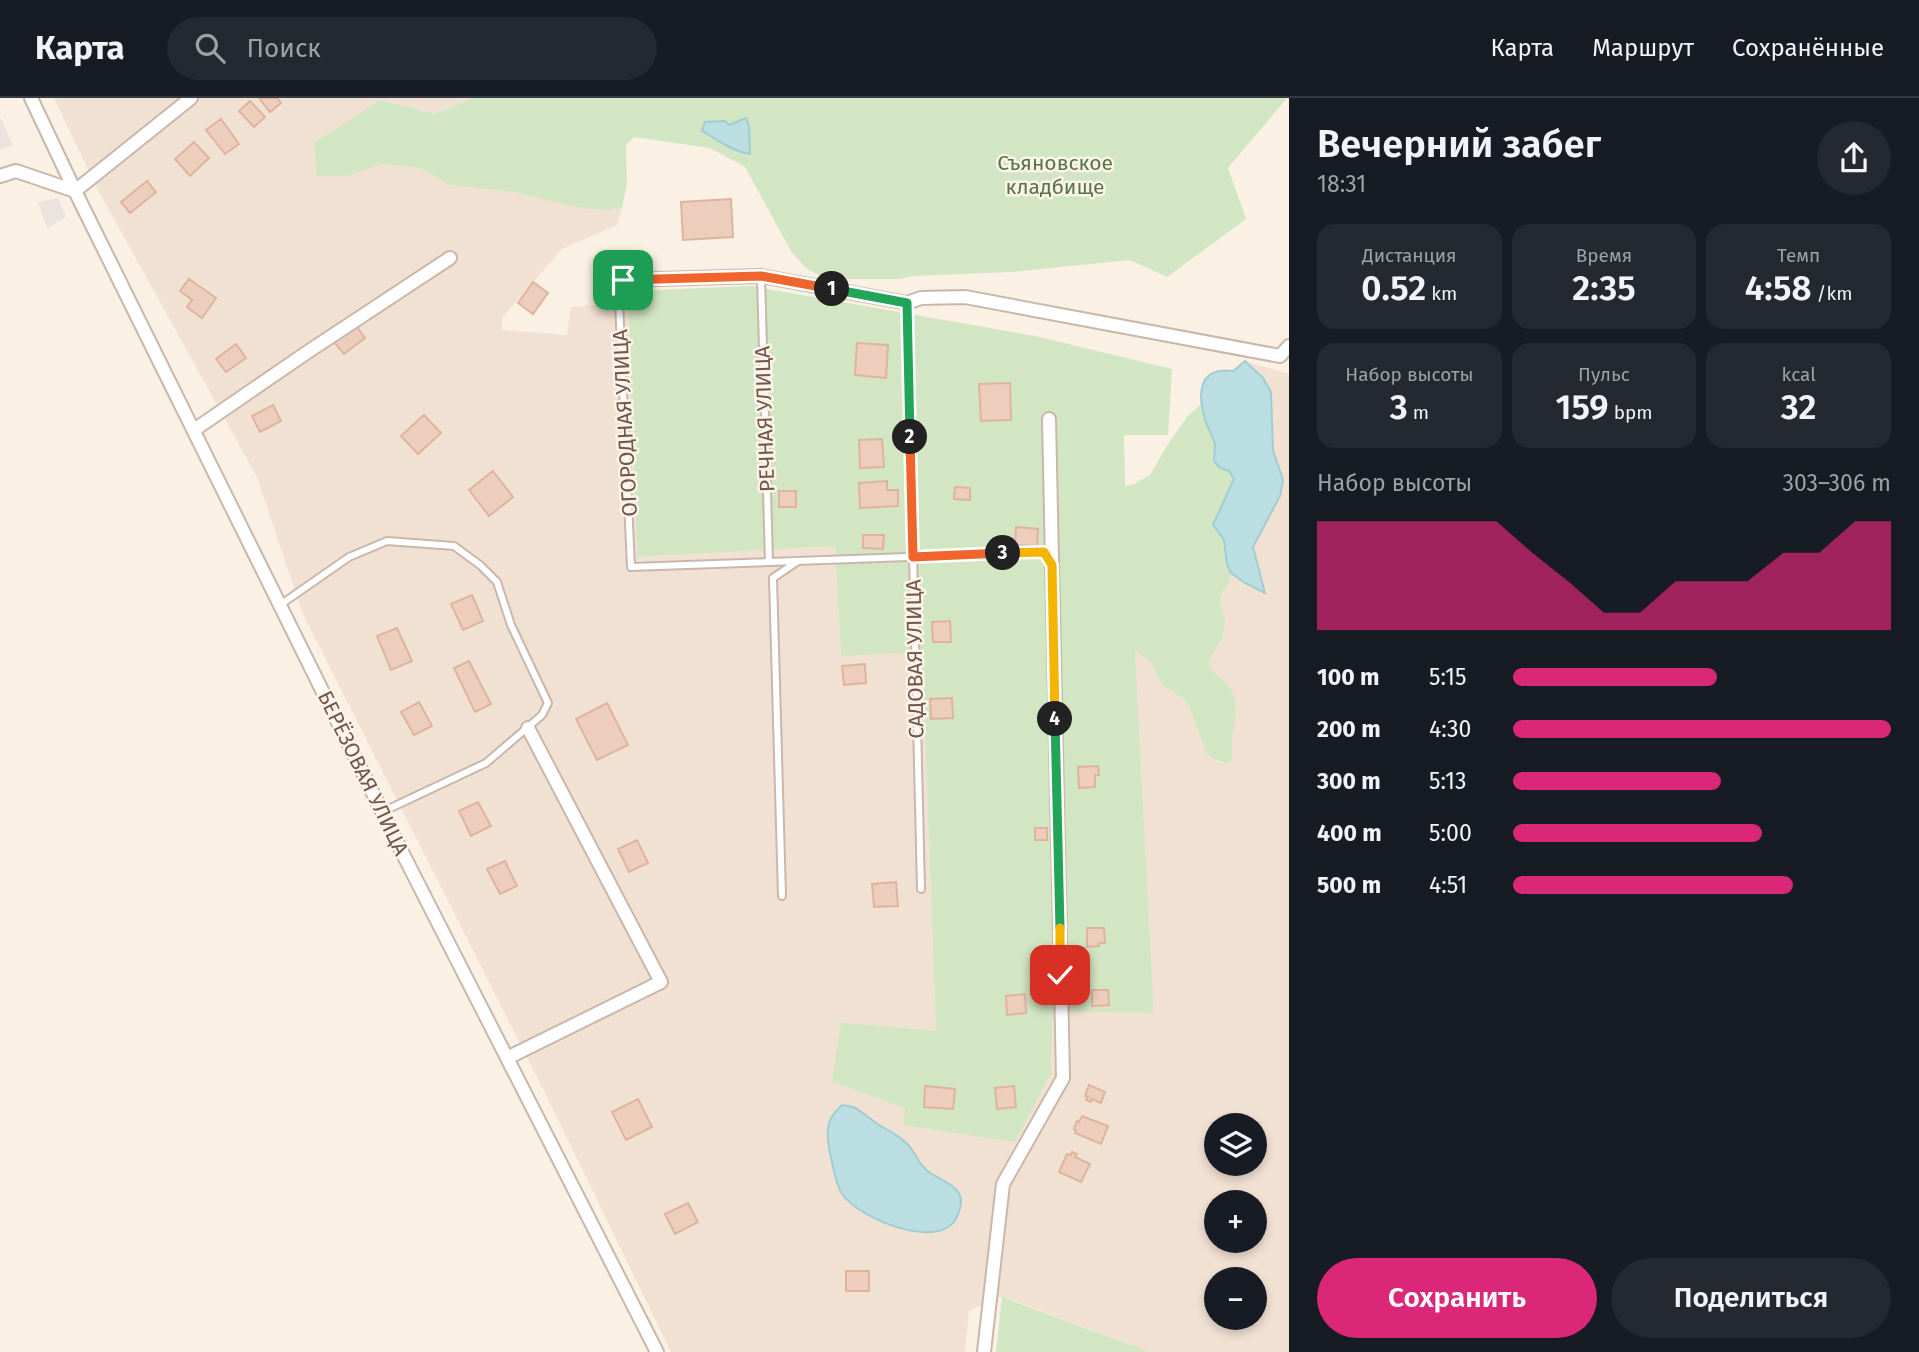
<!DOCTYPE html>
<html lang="ru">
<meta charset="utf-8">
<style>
body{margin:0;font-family:"Fira Sans",sans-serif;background:#242831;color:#f1f3f6;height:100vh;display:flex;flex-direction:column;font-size:26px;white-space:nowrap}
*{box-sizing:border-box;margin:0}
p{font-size:23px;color:#9ea1a6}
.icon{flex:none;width:38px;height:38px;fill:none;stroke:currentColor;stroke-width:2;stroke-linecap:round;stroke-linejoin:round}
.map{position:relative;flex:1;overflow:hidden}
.side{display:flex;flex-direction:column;background:#171b24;width:630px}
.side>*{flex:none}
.tools{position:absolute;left:1204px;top:1015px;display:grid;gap:14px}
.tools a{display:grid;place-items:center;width:63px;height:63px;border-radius:50%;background:#171b24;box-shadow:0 4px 10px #0003;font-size:35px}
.pin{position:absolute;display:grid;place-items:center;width:60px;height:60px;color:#fff;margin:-30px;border-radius:14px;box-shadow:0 4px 10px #0006}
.km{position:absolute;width:35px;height:35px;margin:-18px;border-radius:50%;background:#222;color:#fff;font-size:19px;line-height:35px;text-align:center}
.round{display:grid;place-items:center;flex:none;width:74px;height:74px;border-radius:37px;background:#242831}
.summary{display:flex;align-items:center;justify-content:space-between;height:119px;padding:0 28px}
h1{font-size:38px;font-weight:600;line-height:52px}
.metrics{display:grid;grid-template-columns:repeat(3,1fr);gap:10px;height:119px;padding:7px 28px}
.metrics div{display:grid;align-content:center;border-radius:18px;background:#242831;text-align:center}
.metrics b{font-size:35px;font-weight:600}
.metrics small{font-size:19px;font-weight:400}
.metrics p{font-size:19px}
.chart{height:196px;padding:14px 28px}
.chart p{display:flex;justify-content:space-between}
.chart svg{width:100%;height:126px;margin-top:7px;fill:#db2777;opacity:.7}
.action{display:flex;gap:14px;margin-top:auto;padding:14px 28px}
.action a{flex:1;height:80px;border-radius:42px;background:#db2777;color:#fff;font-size:28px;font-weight:600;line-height:80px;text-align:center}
.action a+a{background:#242831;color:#f1f3f6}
ul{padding:0 28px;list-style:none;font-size:23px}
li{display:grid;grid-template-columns:112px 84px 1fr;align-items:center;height:52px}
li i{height:18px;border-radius:9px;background:#db2777}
header{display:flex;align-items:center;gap:42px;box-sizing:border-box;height:98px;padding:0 35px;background:#171b24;border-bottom:2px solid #363941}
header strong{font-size:33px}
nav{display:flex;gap:38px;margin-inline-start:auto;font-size:24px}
.search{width:490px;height:63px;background:#242831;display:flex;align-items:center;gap:18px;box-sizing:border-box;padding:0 24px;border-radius:38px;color:#9ea1a6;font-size:26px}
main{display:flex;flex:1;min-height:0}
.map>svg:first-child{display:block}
.residential{fill:#f1e1d3;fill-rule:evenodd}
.industrial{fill:#eae3de}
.green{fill:#d3e6c3}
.water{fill:#badee1;stroke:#a1cdd2;stroke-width:2}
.building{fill:#edcebd;stroke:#deb49f;stroke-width:2}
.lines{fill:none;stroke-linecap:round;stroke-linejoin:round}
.service-casing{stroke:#cab7ab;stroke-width:10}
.minor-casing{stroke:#cab7ab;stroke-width:16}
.service{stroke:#fff;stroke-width:6}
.minor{stroke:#fff;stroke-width:12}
.split-1-casing{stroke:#fff;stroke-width:14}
.split-2-casing{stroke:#fff;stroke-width:14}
.split-3-casing{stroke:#fff;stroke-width:14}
.split-4-casing{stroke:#fff;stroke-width:14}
.split-5-casing{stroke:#fff;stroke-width:14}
.split-6-casing{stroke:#fff;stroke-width:14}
.split-1{stroke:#f0652b;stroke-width:9}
.split-2{stroke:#22a559;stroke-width:9}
.split-3{stroke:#f0652b;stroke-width:9}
.split-4{stroke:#f5b400;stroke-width:9}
.split-5{stroke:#22a559;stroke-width:9}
.split-6{stroke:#f5b400;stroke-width:9}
.labels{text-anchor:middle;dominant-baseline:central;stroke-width:5;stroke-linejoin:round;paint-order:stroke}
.park-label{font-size:21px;fill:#557545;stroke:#fdf4e9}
.street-label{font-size:21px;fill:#70564c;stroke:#fdf4e9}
</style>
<header>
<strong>Карта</strong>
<div class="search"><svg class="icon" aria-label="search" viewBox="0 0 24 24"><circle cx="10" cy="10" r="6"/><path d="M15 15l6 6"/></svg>Поиск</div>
<nav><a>Карта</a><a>Маршрут</a><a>Сохранённые</a></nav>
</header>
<main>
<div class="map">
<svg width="1289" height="1254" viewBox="0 0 1289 1254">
<rect width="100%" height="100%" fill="#faf0e3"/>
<path class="residential" d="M54 0H473L435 16 380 2 347 78 382 66 420 70 450 87 512 94 611 112 622 110 617 127 562 151 502 220V232L567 237 571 209 628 204 637 459 835 448 841 557 922 554 936 933 842 924 833 984 905 1010 903 1027 1051 975 1053 913 1154 914 1135 553 1151 564 1159 582 1164 588 1184 601 1189 608 1203 647 1219 664 1227 666 1233 662 1230 645 1232 638 1228 587 1214 576 1208 568 1210 560 1223 539 1220 506 1221 497 1230 483 1231 475 1245 485 1264 494 1260 472 1253 449 1280 398 1281 374 1273 352 1272 319 1263 280 1245 263 1289 276V1254H1150L1002 1198 969 1213 965 1254H671L547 999 302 514 257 379 99 94ZM1216 1027H1255V1066H1216ZM1216 1104H1255V1143H1216ZM1216 1181H1255V1220H1216Z"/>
<path class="industrial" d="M0 19 13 47 0 52Z
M58 100 66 119 47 130 38 104Z"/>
<path class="green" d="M473 0H1287L1228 70 1246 121 1167 179 1130 162 1011 174 912 178 900 181H826L806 170 791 153 745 69 710 50 634 39 626 47 627 86 622 110 610 112 588 111 512 94 450 87 420 70 382 66 347 78H317L314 45 380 2 435 16Z
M751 188 1035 238 1172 271 1168 337H1124L1125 388 1134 386 1150 377 1168 346 1187 319 1201 306 1215 347 1214 363 1220 370 1229 373 1234 381 1216 418 1224 442 1227 466 1231 475 1230 483 1221 497 1220 506 1225 522 1223 539 1210 560 1209 568C1215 577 1226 582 1231 592 1243 616 1227 638 1233 662L1227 666 1212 660 1206 654 1189 608 1184 601 1164 588 1159 582 1151 564 1135 553 1154 915 1053 913 1051 975 1015 1044 903 1027 905 1010 832 984 841 924 936 933 922 554 841 558 835 448 637 459 628 204 633 193Z
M1002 1198 1015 1204 1150 1254H996Z"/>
<path class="water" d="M746 20 749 28 750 56C731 53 718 42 702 33L705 24 725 23 729 27Z
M1245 263 1263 280 1271 294 1273 352 1283 382 1280 398 1253 449 1265 495 1245 485 1231 475 1227 466 1224 442 1213 427 1234 381 1229 373 1220 370 1214 363C1214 358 1215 352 1215 347 1213 338 1207 329 1205 321 1197 294 1199 269 1233 273Z
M842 1007C846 1008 849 1008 853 1009 862 1013 871 1022 879 1027 890 1034 901 1038 910 1049 917 1058 919 1067 929 1074 938 1081 959 1087 961 1101 961 1106 960 1112 958 1116 945 1156 859 1121 842 1096 835 1085 833 1068 830 1055 826 1034 825 1022 842 1007Z"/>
<path class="building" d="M259 0H277L281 5 270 14Z
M250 3 265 19 254 29 239 13Z
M221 21 239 46 225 56 206 32Z
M194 44 209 60 190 78 175 61Z
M147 83 156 94 130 115 121 104Z
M731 101 733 139 683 142 681 104Z
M189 181 216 200 202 220 187 209 192 202 180 193Z
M533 184 548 195 533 216 518 205Z
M354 225 365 240 344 256 332 242Z
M857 245 888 247 886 280 855 277Z
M236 246 246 260 226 274 216 261Z
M1010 285 1011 322 981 323 979 286Z
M273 307 281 323 260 334 252 318Z
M424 317 441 335 418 356 401 338Z
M882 341 884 369 860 370 859 342Z
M493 373 513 399 489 418 469 392Z
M887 383V392H898V408L860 410 859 385Z
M955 389 970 390V402L954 401Z
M779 393H796V409H779Z
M1016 429 1038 431 1037 448 1015 447Z
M863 437H884L883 451 863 450Z
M472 497 483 523 463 532 451 506Z
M950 523 951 544H933L932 524Z
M397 530 412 563 391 572 377 538Z
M469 563 491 606 475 614 454 570Z
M865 566 866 585 844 587 842 568Z
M952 600 953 620 931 621 930 601Z
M419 604 432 628 414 637 401 614Z
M607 605 628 647 597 662 576 621Z
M1098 668 1099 677H1095V689L1079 690 1078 669Z
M478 704 491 728 471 738 459 713Z
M1035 730H1047V742H1035Z
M637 742 648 765 629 774 618 751Z
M505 763 517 788 500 796 487 771Z
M896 784 898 808 874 809 872 786Z
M1087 830H1104L1105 845H1099V848L1087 849Z
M1092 892H1108L1109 907 1092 908Z
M1025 896 1026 915 1007 917 1006 898Z
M1089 987 1105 994 1101 1005 1092 1001 1091 1004 1086 1002 1088 999 1085 998Z
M925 988 955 991 953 1011 924 1009Z
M1014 988 1016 1009 997 1011 995 990Z
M638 1001 652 1029 626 1042 612 1014Z
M1082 1018 1108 1028 1101 1046 1075 1035 1076 1032 1074 1031 1077 1023 1079 1024Z
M1072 1054 1077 1056 1075 1059 1090 1066 1081 1084 1059 1074 1067 1056 1071 1057Z
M688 1105 698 1124 675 1136 665 1116Z
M846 1173H869V1193H846Z"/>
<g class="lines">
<defs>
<path id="service" d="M761 179 769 464
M623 182 619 204 631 469 1044 454 1048 461
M907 205 921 791
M280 507 349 459 387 443 454 448 480 467 497 484 511 527 548 605 542 617 486 665 382 714
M782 798 773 480 798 463"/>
<path id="minor" d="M31 0 75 93 405 760 657 1254
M0 78 16 73 75 93
M75 93 191 0
M623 182 761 178 907 205 921 200 965 199 1280 258 1289 248
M194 332 306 255 450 160
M507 960 661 884 528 630
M984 1254 1003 1086 1063 980 1049 321"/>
</defs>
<use href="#service" class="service-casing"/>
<use href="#minor" class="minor-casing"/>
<use href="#service" class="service"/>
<use href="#minor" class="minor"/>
</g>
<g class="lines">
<defs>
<path id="split-1" d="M623 182 761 178 832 191"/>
<path id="split-2" d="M832 191 907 205 910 339"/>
<path id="split-3" d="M910 339 913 459 1003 455"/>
<path id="split-4" d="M1003 455 1044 454 1052 467 1055 621"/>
<path id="split-5" d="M1055 621 1060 830"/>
<path id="split-6" d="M1060 830V877"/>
</defs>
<use href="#split-1" class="split-1-casing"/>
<use href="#split-2" class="split-2-casing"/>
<use href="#split-3" class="split-3-casing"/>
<use href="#split-4" class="split-4-casing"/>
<use href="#split-5" class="split-5-casing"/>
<use href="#split-6" class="split-6-casing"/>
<use href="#split-1" class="split-1"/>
<use href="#split-2" class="split-2"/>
<use href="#split-3" class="split-3"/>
<use href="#split-4" class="split-4"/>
<use href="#split-5" class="split-5"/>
<use href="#split-6" class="split-6"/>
</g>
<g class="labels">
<g class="park-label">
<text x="1055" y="65">Съяновское<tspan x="1055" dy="24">кладбище</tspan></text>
</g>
<g class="street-label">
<text transform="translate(765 321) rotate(-92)">РЕЧНАЯ УЛИЦА</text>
<text transform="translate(625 325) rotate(-93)">ОГОРОДНАЯ УЛИЦА</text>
<text transform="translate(915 561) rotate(-91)">САДОВАЯ УЛИЦА</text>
<text transform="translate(363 675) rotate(64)">БЕРЁЗОВАЯ УЛИЦА</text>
</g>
</g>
</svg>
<div class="tools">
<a><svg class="icon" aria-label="layers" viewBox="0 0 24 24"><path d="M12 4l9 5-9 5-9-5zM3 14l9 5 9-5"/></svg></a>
<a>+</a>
<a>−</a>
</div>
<div class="pin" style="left:623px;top:182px;background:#1e9e55"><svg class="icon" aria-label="arrive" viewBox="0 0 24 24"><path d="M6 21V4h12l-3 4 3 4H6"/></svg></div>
<div class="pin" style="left:1060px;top:877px;background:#d93025"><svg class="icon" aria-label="check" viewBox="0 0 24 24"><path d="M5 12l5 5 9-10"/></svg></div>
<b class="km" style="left:832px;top:191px">1</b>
<b class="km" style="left:910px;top:339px">2</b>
<b class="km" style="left:1003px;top:455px">3</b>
<b class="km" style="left:1055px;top:621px">4</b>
</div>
<section class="side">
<div class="summary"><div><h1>Вечерний забег</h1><p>18:31</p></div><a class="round"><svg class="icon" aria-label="share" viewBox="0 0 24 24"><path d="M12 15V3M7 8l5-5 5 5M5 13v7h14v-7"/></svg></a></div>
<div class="metrics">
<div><p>Дистанция</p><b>0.52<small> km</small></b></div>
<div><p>Время</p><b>2:35</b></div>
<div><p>Темп</p><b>4:58<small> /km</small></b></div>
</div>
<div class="metrics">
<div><p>Набор высоты</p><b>3<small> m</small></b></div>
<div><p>Пульс</p><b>159<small> bpm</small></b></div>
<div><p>kcal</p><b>32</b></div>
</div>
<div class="chart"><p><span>Набор высоты</span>303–306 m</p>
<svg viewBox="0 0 160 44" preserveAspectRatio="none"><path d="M0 44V6L10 6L20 6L30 6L40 6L50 6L60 17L70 27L80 38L90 38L100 27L110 27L120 27L130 17L140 17L150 6L160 6V44z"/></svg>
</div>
<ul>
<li><b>100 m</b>5:15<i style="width:54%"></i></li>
<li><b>200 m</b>4:30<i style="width:100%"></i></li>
<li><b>300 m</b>5:13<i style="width:55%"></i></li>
<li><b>400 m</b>5:00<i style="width:66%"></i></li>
<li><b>500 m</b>4:51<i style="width:74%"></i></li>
</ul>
<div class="action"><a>Сохранить</a><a>Поделиться</a></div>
</section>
</main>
